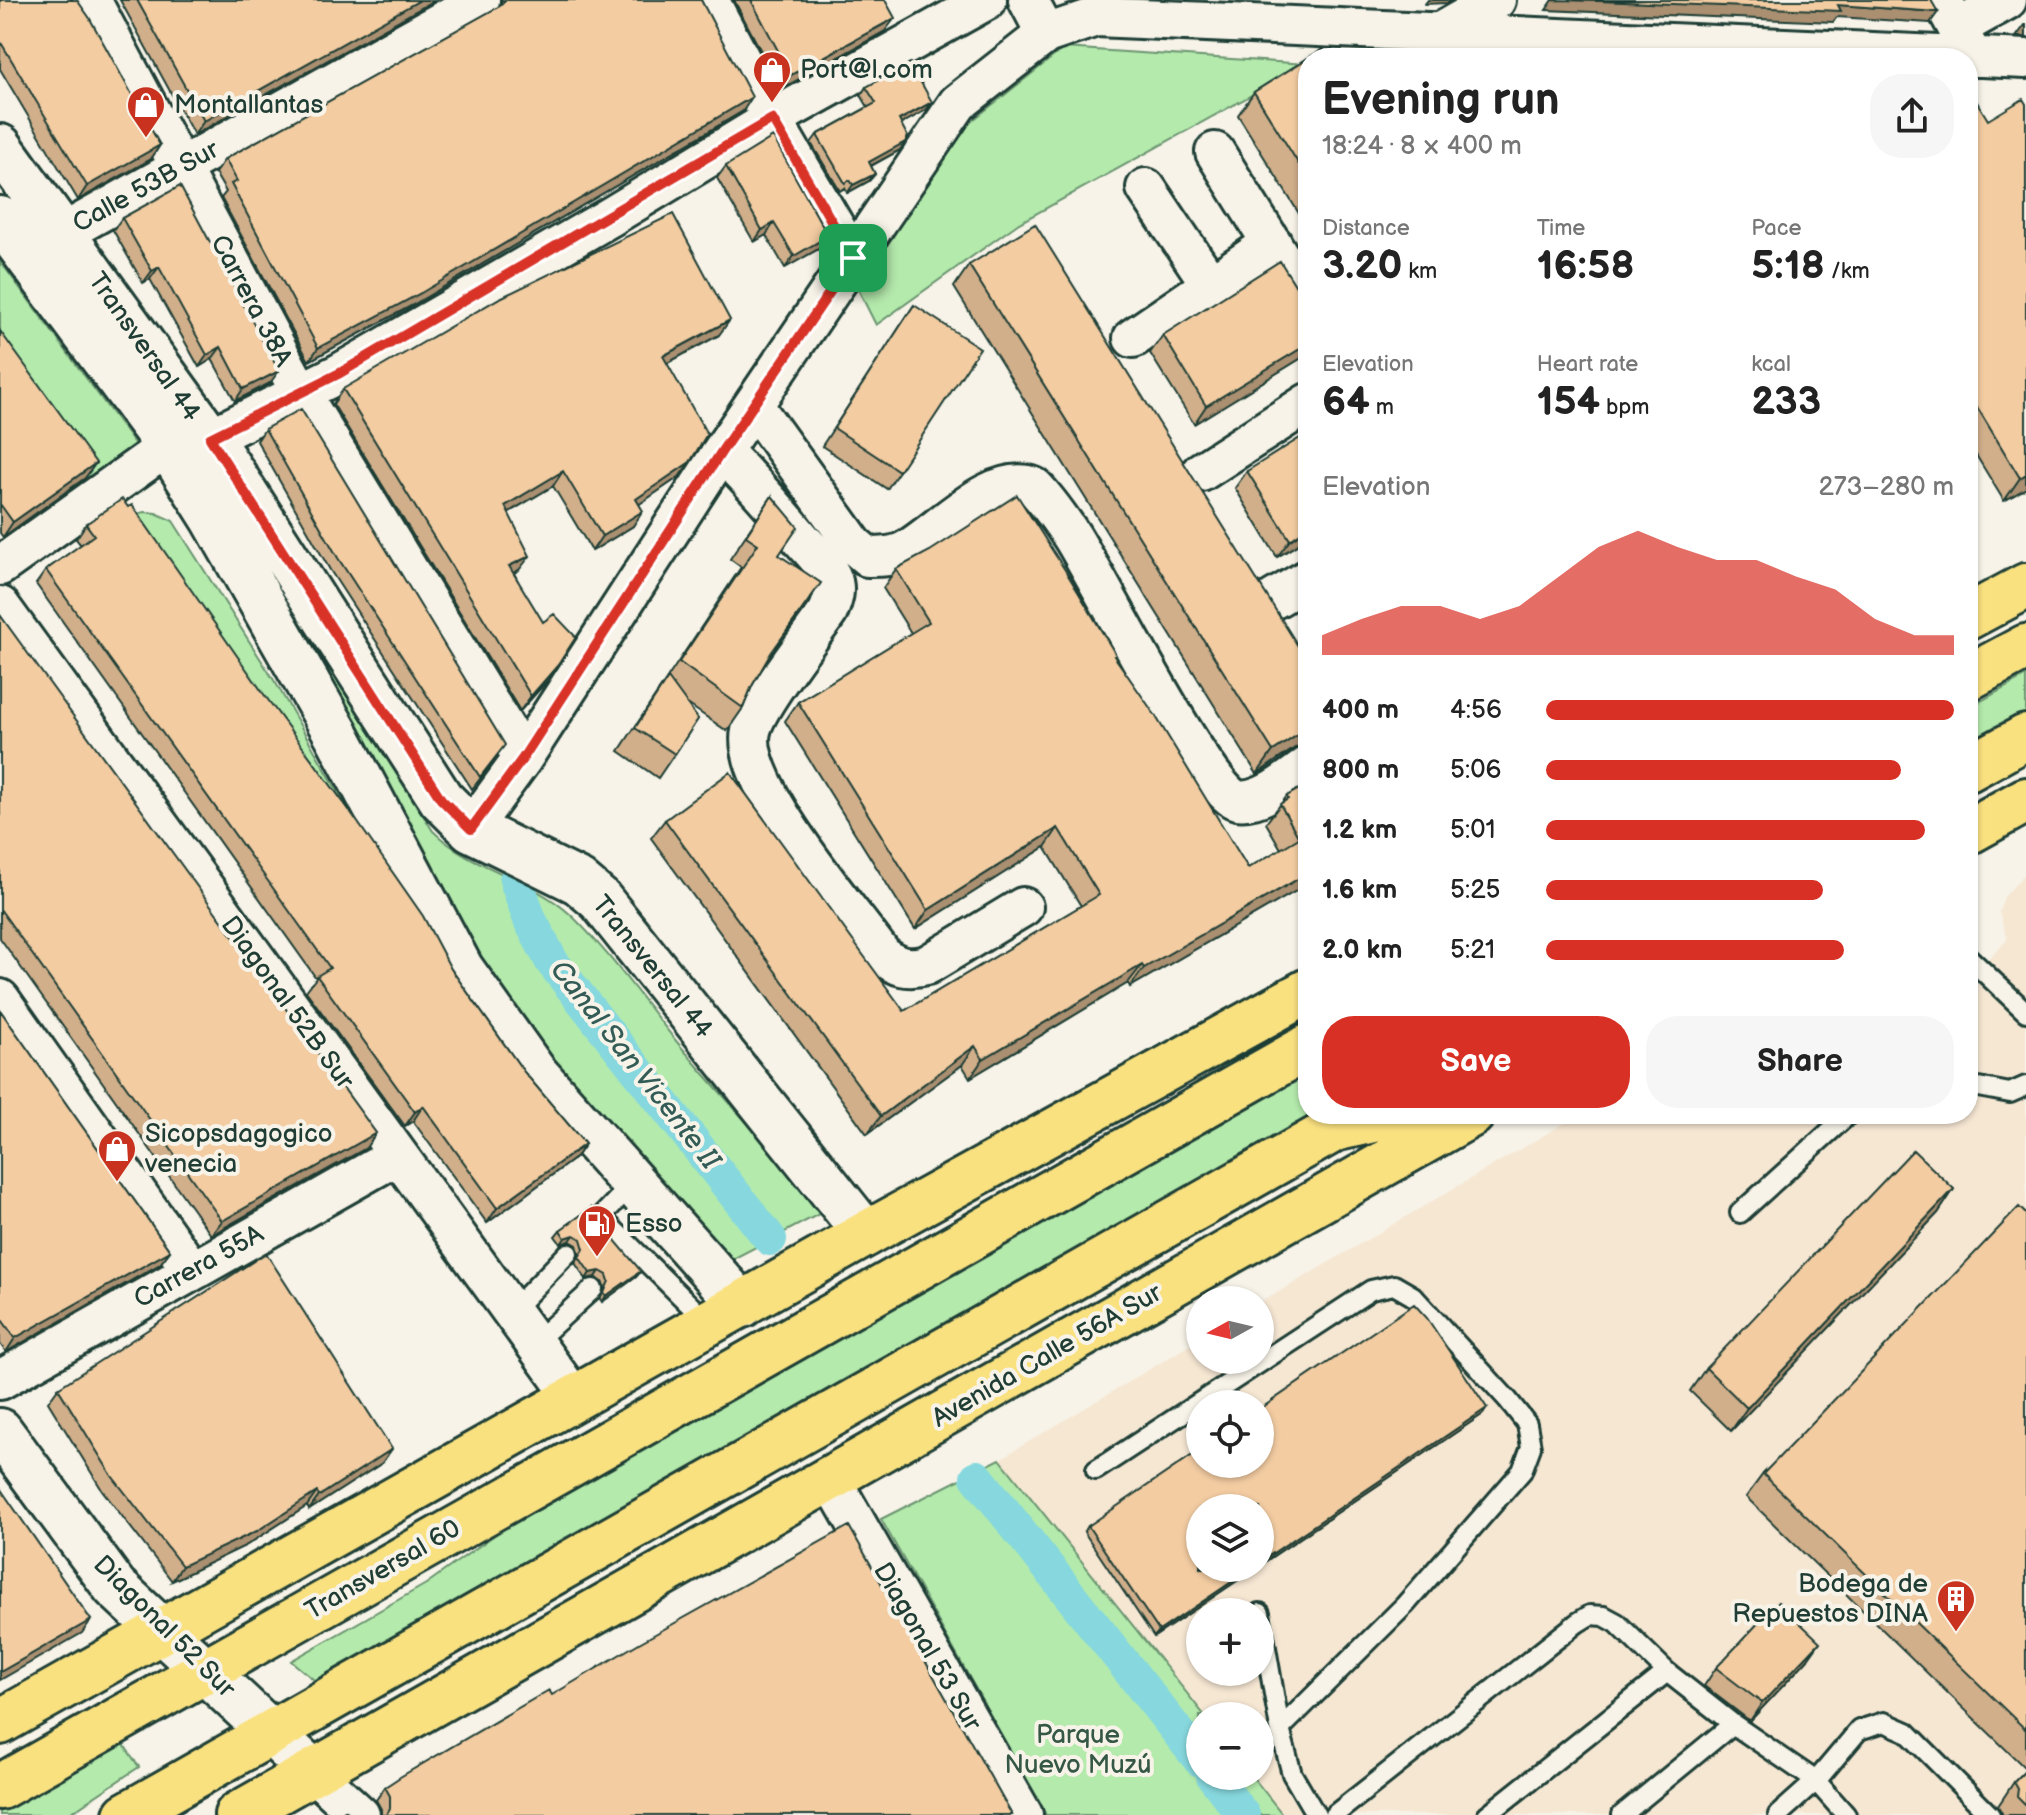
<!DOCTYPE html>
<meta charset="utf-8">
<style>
body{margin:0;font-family:"Balsamiq Sans",sans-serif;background:#f6f6f6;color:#222;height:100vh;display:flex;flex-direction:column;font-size:30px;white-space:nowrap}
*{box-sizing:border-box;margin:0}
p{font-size:26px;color:#767676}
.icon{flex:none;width:44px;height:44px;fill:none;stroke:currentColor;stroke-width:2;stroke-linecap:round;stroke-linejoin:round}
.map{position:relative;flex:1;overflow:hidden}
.side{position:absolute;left:1298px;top:48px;width:680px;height:1076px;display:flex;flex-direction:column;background:#fff;border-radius:32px;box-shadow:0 2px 6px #0004}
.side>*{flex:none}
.needle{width:52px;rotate:262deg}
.fabs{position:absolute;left:1186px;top:1286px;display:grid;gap:16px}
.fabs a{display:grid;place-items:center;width:88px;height:88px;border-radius:50%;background:#fff;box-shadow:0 2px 6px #0004;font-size:40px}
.pin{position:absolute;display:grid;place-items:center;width:68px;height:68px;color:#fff;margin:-34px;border-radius:16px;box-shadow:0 4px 12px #0006}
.round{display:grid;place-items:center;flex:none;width:84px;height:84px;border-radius:32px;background:#f6f6f6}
.overview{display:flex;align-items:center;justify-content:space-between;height:136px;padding:0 24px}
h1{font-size:44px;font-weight:600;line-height:60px}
.metrics{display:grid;grid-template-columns:repeat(3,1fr);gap:12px;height:136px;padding:8px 24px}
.metrics div{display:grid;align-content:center}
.metrics b{font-size:40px;font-weight:600}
.metrics small{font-size:22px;font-weight:400}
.metrics p{font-size:22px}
.chart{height:224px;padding:16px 24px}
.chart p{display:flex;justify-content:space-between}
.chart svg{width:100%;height:144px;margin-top:8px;fill:#d93025;opacity:.7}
.button{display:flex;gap:16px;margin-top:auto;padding:16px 24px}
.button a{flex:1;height:92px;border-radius:32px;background:#d93025;color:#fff;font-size:32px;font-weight:600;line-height:92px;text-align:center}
.button a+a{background:#f6f6f6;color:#222}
ul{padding:0 24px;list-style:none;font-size:26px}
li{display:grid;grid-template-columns:128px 96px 1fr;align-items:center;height:60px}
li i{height:20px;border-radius:10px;background:#d93025}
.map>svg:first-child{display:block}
.built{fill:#f6e7d3;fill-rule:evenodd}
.green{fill:#b4eaac;stroke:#6a9470;stroke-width:2}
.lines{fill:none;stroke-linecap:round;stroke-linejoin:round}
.canal{stroke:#86d8de;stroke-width:34}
.lane-casing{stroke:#1f3d34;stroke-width:24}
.street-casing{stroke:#1f3d34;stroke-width:44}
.secondary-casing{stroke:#1f3d34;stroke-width:50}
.highway-casing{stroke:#1f3d34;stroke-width:50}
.lane{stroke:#f7f3e8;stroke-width:18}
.street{stroke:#f7f3e8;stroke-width:38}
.secondary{stroke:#f7f3e8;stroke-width:44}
.highway{stroke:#fae180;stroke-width:44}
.wall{fill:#d1af8b;stroke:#1f3d34;stroke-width:2}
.shaded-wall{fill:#aa8f71;stroke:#1f3d34;stroke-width:2}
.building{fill:#f3cca2;stroke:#1f3d34;stroke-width:2}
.route-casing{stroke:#fff;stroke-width:16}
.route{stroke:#d93025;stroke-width:10}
.labels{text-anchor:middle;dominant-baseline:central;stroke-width:8;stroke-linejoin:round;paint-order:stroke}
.poi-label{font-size:26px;fill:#1f3d34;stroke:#f7f3e8;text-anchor:start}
.street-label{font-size:26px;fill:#1f3d34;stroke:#f7f3e8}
.park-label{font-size:26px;fill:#355746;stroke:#f7f3e8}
.water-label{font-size:28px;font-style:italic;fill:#345c56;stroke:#f7f3e8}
</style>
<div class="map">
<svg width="2026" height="1815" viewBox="0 0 2026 1815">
<rect width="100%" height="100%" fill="#f7f3e8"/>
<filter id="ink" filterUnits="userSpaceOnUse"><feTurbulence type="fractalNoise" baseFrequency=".0125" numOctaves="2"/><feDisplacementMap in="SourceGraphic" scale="16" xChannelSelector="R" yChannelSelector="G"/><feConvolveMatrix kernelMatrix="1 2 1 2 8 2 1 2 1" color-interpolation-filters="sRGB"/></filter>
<g filter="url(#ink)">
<path class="built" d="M2026 872V1815H1283L1252 1776H1260V1716H1205L1000 1459 1200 1339V1360H1260V1303L1580 1114H1968V981L2007 940 1999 912 2004 897ZM1200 1404H1260V1464H1200ZM1200 1508H1260V1568H1200ZM1200 1612H1260V1672H1200Z"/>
<path class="green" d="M1064 48 1308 64 1019 223 876 325 859 291 949 139Z
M0 261 139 450 89 483 0 360Z
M144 512 156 513 173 521 277 685 340 795 397 908 121 519Z
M292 605 433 831C474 871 531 877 572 916 611 954 642 1000 677 1042 725 1099 776 1155 825 1211L729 1261 544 1055 489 980 284 608Z
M2026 676V717L1968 750V708Z
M1308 1070V1114H1328L319 1684 291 1661 426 1584 524 1514Z
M1000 1459 1205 1716H1200V1776H1252L1283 1815H1046L881 1519Z
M120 1739 139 1767 67 1815H0V1809Z"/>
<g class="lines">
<path class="canal" d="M516 880 530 920 552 962 770 1239
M977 1477 1200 1760
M1213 1776 1243 1815"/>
<defs>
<path id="lane" d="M1968 957 2026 1012
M1968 1085 2010 1093 2026 1086
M1740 1213 1849 1114
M601 1217 707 1322
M597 1221 633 1183
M511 1312 568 1253
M534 1343 593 1289
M1096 1470 1371 1290 1394 1285 1413 1296 1508 1400 1527 1424 1531 1447 1522 1471 1405 1605 1280 1729
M1260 1613 1280 1729 1292 1774 1316 1815
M1334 1815 1577 1623 1590 1615 1604 1616 1617 1623 1667 1672 1733 1724 1816 1781 1846 1815
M1487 1815 1667 1672
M1622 1815 1733 1724
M1778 1815 1816 1781 1859 1730 1884 1722 1907 1732 1990 1815"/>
<path id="street" d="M91 0 300 392 523 758
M709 0 772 119 853 258
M1028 0 1046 34
M1942 0 1973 57
M1957 28 2007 0
M1440 32 1496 0
M1215 152 1308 302
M1146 188 1211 285
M63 233 480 0
M1133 338 1272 243
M754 406 854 545 868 557C880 557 894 557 905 551 939 532 992 471 1034 487 1048 501 1060 519 1071 535 1096 573 1208 795 1237 800 1261 804 1290 779 1308 766
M210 438 340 373 610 217 772 119 987 0
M722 451C751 480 777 510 803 541 812 551 825 564 831 576 837 589 833 600 828 612 810 638 757 704 751 731 739 783 850 910 882 955 897 967 908 970 927 965L1023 907
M1201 472 1308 403
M0 566 168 446
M1274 599 1308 579
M0 606 575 1399
M471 829 523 758 722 451 958 103 1046 34 1096 17 2026 59
M0 999 192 1271
M0 1380 398 1155
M831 1479 1023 1815
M313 1772 360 1815"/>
<path id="secondary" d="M0 147 210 438 441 799 471 829 579 882 600 900 866 1234
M0 219 168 446 214 519 337 735 461 969 534 1072 742 1305
M0 1431 115 1587 313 1772"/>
<path id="highway" d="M1968 617 2026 586
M1968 678 2026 647
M1968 769 2026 737
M1968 832 2026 800
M1334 1129 1399 1114
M0 1722 866 1234 1308 991
M0 1787 1308 1047
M126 1815 1361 1114
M237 1815 1472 1114"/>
</defs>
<use href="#lane" class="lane-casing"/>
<use href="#street" class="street-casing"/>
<use href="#secondary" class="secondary-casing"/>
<use href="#highway" class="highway-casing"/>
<use href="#lane" class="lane"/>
<use href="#street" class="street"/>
<use href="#secondary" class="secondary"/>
<use href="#highway" class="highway"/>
</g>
<path class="wall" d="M0 0 160 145 151 159 78 200 0 69Z
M120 0H435L194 135Z
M502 0H701L743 111 411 306 309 361 221 198 226 192 215 173 225 159 500 6Z
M734 0H885V31L781 89Z
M1308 58V228L1238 115 1254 92Z
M866 87 932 102 926 110 901 124 900 150 871 166 875 174 869 181 847 193 845 188 840 191 811 143 817 135 868 107 861 95Z
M1968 97 2026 488 2004 501 1968 442Z
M726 166 820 248 785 268 766 235 754 242 717 178Z
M122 218 270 383 235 401 212 359 199 367 150 279 143 283 113 230Z
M969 265 1306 744 1295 748 1257 774 954 287Z
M1302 296 1308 300V354L1194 424 1150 353 1163 335Z
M914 305 899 471 887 489 822 446Z
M0 331 85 478 3 537 0 533Z
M719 335 667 363 679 477 639 504 633 526 592 551 553 486 508 513 519 570 514 573 558 665 548 680 520 711 333 404 343 389Z
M265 429 497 757 472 789 330 570 257 441Z
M1247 471 1308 538 1277 557 1235 488Z
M772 496 779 555 769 656 752 686 743 708 727 731 686 703 698 719 658 778 619 751 741 567 730 559Z
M86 524 451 969 524 1072 585 1144 575 1158 487 1223 413 1121 405 1126 306 991 316 978 36 584 46 570 81 545 76 539Z
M896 569 1115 657 1248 868 1281 849 1266 823 1287 796 1308 784V884L1130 987 1128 983 970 1078 962 1065 867 1134 651 838 665 820 904 1011 1081 906 1045 847 915 929 785 721 798 702 911 633 883 588Z
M0 615 366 1148 211 1235 0 938Z
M0 1010 170 1251 160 1264 6 1352 0 1344Z
M1954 1189 1938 1213 1731 1431 1690 1391 1706 1368Z
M589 1213 592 1223 641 1271 636 1277 602 1302 600 1299 605 1287 602 1282 596 1277 586 1279 575 1263 580 1255 577 1245 570 1241 561 1244 555 1236 560 1230Z
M2026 1214V1769L1746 1497 1763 1474Z
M58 1388 382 1463 309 1510 307 1506 247 1545 172 1581 102 1490 48 1402Z
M1487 1408 1483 1414 1260 1565V1508L1200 1568H1256L1154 1637 1084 1532 1088 1526Z
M1807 1660 1750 1721 1704 1686 1716 1668Z
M552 1695 1012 1815H381V1809L376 1800 385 1787Z
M2026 1770V1815H2001L2002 1813 1998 1806 2014 1782Z"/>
<path class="shaded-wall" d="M420 0H435L194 135 204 121Z
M1428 0H1452L1447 3 1425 4Z
M1553 0 1838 5 1938 12 1930 23 1837 17 1833 22 1546 10Z
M895 18 885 31 781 89 791 75Z
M2025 25H2026V37H2016Z
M752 97 743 111 411 306 309 361 318 348Z
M932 102 926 110 894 128 899 120Z
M905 142 900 150 863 170 869 162Z
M160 145 151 159 78 200 87 186Z
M875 174 869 181 847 193 853 185Z
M774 223 766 235 754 242 762 230Z
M828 236 820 248 785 268 794 256Z
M159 267 150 279 143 283 152 271Z
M730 320 719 335 653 371 663 356Z
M1308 344V354L1194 424 1206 406Z
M221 347 212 359 199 367 207 355Z
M279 371 270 383 235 401 243 389Z
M690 462 679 477 625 514 636 499Z
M96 463 85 478 3 537 13 522Z
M563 471 553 486 494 521 505 506Z
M2026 474V488L2004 501 2020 478Z
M643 511 633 526 592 551 602 536Z
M1308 528V538L1277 557 1290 540Z
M530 556 519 570 499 581 509 566Z
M558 665 548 680 520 711 531 696Z
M1308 728V742L1306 744 1295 748 1257 774 1273 751Z
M1058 828 1045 847 915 929 928 910Z
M1308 873V884L1130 987 1144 968Z
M1142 965 1128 983 970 1078 983 1059Z
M975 1046 962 1065 867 1134 881 1116Z
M423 1106 413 1121 405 1126 415 1112Z
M376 1133 366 1148 211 1235 222 1221Z
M585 1144 575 1158 487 1223 497 1208Z
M1954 1189 1938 1213 1731 1431 1747 1408Z
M574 1235 570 1241 561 1244 565 1238Z
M170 1251 160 1264 6 1352 15 1338Z
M600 1271 596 1277 586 1279 590 1273Z
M641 1271 636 1277 602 1302 606 1296Z
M1487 1408 1483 1414 1260 1565V1562Z
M392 1449 382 1463 309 1510 319 1496Z
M317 1492 307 1506 247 1545 172 1581 182 1566Z
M1252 1568H1256L1154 1637 1159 1631Z
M91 1620 82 1633 0 1680V1672Z
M1820 1642 1807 1660 1750 1721 1762 1703Z"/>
<path class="building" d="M0 0H77L89 17 160 145 87 186 0 41Z
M137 0H420L204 121Z
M506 0H701L752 97 421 293 318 348 231 184 237 181 225 159 500 6Z
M751 0H885L895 18 791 75Z
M1574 0H1931L1938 12 1838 5 1841 11Z
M1323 49 1328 58H1308Z
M1308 58V179L1254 92Z
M910 63 932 102 899 120 908 137 905 142 869 162 875 174 853 185 850 180 845 183 817 135 876 103 866 87Z
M1972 94 1988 120 2023 99 2026 104V474L2020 478 1968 392V97Z
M773 137 828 236 794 256 774 223 762 230 726 166Z
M180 186 279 371 243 389 221 347 207 355 159 267 152 271 122 218Z
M673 214 730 320 663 356 707 434 690 462 636 499 643 511 602 536 563 471 505 506 530 556 509 566 543 622 554 614 576 637 558 665 531 696 343 389 498 299Z
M1035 224 1308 662V728L1273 751 969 265Z
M1280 261 1302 296 1308 300V344L1206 406 1163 335Z
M914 305 980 348 899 471 834 428Z
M0 331 96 463 13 522 0 504Z
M301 409 505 745 480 777 338 558 265 429Z
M1308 433V528L1290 540 1247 471Z
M1017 495 1065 570 1116 655 1114 656 1155 715 1248 868 1299 838 1280 804 1288 799 1287 796 1308 784V873L1144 968 1142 965 983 1059 975 1046 881 1116 665 820 730 772 904 1011 1099 895 1058 828 928 910 798 702 929 622 896 569 930 551Z
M772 496 798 527 779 555 821 583 771 653 752 686 743 708 679 662 758 544 746 536Z
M122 499 128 507 132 505 263 693 352 814 423 916 451 969 524 1072 585 1144 497 1208 423 1106 415 1112 317 976 330 968 46 570 94 535 86 524Z
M0 615 376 1133 222 1221 0 909Z
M668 678 698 719 675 754 635 728Z
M0 1010 170 1251 15 1338 0 1317Z
M1913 1150 1954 1189 1747 1408 1706 1368Z
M592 1207 589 1213 592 1223 604 1227 641 1271 606 1296 604 1293 609 1281 607 1275 600 1271 590 1273 579 1257 584 1249 581 1239 574 1235 565 1238 560 1230Z
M2019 1207 2026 1214V1730L1763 1474Z
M266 1253 392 1449 319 1496 317 1492 257 1531 182 1566 112 1476 58 1388Z
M1414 1304 1427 1318 1487 1408 1260 1562V1508H1200V1568H1252L1159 1631 1088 1526 1200 1450V1464H1260V1409Z
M0 1488 91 1620 0 1672Z
M849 1526 1012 1815H386L390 1808V1796L385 1787 400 1777 549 1690 552 1695 639 1643Z
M1778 1602 1820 1642 1762 1703 1716 1668Z
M2026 1770V1805L2017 1796 2018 1789 2014 1782Z
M345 1810 352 1815H337Z"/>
</g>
<g class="lines" filter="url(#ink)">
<defs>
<path id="route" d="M772 119 853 258 722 451 523 758 471 829 441 799 210 438 340 373Z"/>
</defs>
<use href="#route" class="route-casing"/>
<use href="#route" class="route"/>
</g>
<defs>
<symbol id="shop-pin" viewBox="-11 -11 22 30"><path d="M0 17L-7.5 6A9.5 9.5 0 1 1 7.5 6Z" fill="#c8321e" stroke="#f7f3e8"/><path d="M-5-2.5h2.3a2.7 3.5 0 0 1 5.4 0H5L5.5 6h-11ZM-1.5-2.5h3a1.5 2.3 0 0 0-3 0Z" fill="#fff"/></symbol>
<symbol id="fuel-pin" viewBox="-11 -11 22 30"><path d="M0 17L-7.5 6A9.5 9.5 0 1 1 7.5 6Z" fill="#c8321e" stroke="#f7f3e8"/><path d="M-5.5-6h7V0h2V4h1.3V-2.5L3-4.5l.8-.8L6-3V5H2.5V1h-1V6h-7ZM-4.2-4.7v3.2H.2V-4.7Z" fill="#fff"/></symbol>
<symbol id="building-pin" viewBox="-11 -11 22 30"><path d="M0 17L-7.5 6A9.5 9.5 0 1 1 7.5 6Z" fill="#c8321e" stroke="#f7f3e8"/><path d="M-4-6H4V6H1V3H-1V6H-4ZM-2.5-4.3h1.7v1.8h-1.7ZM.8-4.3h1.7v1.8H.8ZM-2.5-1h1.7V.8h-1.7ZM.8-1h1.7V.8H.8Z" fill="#fff"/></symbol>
</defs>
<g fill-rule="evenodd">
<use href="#shop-pin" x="750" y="48" width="44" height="60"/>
<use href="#shop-pin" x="124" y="83" width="44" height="60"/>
<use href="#shop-pin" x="95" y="1127" width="44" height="60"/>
<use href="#fuel-pin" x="575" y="1202" width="44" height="60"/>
<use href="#building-pin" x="1934" y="1577" width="44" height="60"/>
</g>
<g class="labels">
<g class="poi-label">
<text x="800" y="70">Port@l.com</text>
<text x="174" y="105">Montallantas</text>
<text x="145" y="1134">Sicopsdagogico<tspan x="145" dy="30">venecia</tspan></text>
<text x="625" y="1224">Esso</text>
<text x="1928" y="1584" text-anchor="end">Bodega de<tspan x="1928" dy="30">Repuestos DINA</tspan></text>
</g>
<g class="street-label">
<text transform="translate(146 187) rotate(-29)">Calle 53B Sur</text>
<text transform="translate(251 301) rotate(62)">Carrera 38A</text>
<text transform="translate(144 347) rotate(55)">Transversal 44</text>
<text transform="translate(652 967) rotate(51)">Transversal 44</text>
<text transform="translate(287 1003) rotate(54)">Diagonal 52B Sur</text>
<text transform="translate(199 1267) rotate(-29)">Carrera 55A</text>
<text transform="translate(1047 1356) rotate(-30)">Avenida Calle 56A Sur</text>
<text transform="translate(383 1570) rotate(-30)">Transversal 60</text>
<text transform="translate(164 1627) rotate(45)">Diagonal 52 Sur</text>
<text transform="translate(927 1647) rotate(60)">Diagonal 53 Sur</text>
</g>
<g class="park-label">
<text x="1078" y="1735">Parque<tspan x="1078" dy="30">Nuevo Muzú</tspan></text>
</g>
<g class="water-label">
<text transform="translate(635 1065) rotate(52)">Canal San Vicente II</text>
</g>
</g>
</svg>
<div class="fabs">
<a><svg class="needle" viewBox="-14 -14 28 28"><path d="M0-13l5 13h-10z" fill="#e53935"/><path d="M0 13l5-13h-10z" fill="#767676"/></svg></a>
<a><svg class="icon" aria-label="locate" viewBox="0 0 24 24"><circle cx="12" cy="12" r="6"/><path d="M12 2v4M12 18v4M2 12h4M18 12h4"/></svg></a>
<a><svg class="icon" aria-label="layers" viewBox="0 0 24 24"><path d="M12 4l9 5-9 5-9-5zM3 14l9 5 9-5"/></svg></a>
<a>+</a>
<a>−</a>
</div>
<div class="pin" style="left:853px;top:258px;background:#1e9e55"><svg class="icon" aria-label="arrive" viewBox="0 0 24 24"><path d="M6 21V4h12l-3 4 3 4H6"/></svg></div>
<section class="side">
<div class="overview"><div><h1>Evening run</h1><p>18:24 · 8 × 400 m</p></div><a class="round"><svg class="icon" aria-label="share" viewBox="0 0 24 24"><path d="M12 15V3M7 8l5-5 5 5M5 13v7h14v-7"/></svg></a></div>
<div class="metrics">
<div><p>Distance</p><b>3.20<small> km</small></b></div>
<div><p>Time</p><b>16:58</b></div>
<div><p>Pace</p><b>5:18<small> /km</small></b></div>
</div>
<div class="metrics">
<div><p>Elevation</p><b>64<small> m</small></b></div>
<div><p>Heart rate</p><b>154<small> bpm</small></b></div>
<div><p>kcal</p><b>233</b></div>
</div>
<div class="chart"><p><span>Elevation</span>273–280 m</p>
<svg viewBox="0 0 160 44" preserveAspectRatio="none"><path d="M0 44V38L10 33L20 29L30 29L40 33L50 29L60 20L70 11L80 6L90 11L100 15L110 15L120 20L130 24L140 33L150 38L160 38V44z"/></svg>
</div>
<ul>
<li><b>400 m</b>4:56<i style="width:100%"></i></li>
<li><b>800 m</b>5:06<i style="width:87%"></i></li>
<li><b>1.2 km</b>5:01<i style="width:93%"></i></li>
<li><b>1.6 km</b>5:25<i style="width:68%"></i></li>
<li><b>2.0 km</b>5:21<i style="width:73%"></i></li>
</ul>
<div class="button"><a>Save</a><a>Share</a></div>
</section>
</div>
